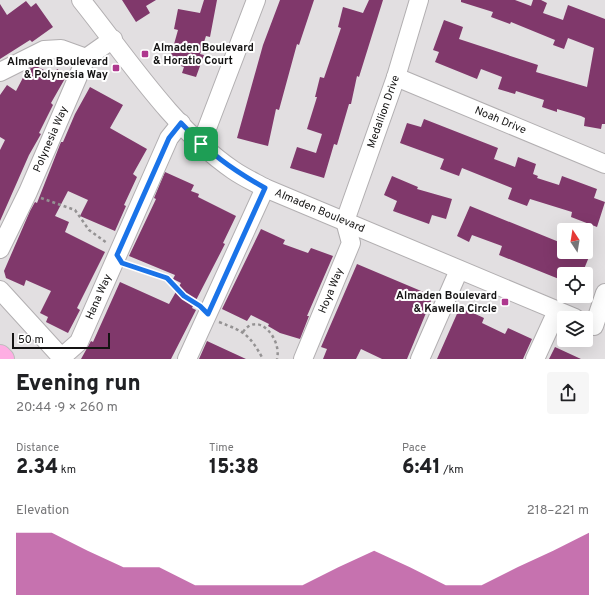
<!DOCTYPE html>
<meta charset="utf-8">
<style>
body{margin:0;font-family:Overpass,sans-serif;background:#f6f6f6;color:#202124;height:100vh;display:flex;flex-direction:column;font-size:15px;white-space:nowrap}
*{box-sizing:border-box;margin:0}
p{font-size:13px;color:#757577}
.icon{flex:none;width:22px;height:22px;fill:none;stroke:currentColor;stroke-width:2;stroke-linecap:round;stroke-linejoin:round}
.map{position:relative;height:359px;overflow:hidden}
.sheet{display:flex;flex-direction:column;background:#fff;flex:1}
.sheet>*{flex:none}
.needle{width:26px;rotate:348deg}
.buttons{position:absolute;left:557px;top:223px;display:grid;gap:8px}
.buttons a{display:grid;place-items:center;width:36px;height:36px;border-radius:4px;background:#fff;box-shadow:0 4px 16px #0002;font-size:20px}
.scale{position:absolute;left:12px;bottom:10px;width:98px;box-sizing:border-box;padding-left:4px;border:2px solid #141313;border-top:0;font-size:11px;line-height:14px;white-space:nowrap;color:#141313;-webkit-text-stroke:3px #fff;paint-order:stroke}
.pin{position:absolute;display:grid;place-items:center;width:34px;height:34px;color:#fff;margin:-17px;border-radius:8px;box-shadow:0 2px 6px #0006}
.round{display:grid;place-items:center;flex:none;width:42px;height:42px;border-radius:4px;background:#f6f6f6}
.summary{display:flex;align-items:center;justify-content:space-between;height:68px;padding:0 16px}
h1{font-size:22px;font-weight:800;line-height:30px}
.stats{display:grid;grid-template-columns:repeat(3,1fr);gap:6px;height:68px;padding:4px 16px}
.stats div{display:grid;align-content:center}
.stats b{font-size:20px;font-weight:800}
.stats small{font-size:11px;font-weight:400}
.stats p{font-size:11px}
.chart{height:112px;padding:8px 16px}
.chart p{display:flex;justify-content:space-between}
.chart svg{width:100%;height:72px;margin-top:4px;fill:#ae378e;opacity:.7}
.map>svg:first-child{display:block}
.building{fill:#80386b}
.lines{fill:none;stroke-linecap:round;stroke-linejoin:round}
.minor-casing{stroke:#b2afb1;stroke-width:20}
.highway-casing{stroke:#bdbdbd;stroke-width:24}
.path{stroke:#949293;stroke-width:2.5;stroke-dasharray:3 3;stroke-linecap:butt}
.minor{stroke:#fff;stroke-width:18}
.highway{stroke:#feaee3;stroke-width:22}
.route-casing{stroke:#fff;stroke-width:8}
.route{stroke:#1a73e8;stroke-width:5}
.poi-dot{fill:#ae378e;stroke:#fff;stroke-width:1.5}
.labels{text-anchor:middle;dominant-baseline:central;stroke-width:4;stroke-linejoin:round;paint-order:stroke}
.poi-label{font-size:11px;font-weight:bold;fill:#141313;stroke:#fff;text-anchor:end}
.street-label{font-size:11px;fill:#141313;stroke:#fff}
</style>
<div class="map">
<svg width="605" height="359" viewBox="0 0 605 359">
<rect width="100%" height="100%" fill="#e2dfe1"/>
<path class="building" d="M122 0H156L146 6 150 13 136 22Z
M204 0H217L210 37 206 36 200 54 204 55 196 77 182 73 184 67 169 62 178 30 174 29 178 9 200 13Z
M280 0H314L299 45 297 44 279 110 276 109 268 146 237 138 263 45Z
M369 0H383L359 77 357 76 351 104H349L337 145 334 144 324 178 290 168 297 147 316 153 322 134 307 129 317 97H315L320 77 324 78 341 28 338 27 343 7 363 13Z
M461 0H515L531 6 533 0H541L547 3 543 13 563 20 568 5 605 19V124H602L601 129 584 126 585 118 581 116 557 109V112L542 107 544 100 516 91 515 94 498 89 502 77 481 69 477 79 435 62 439 52 433 50 444 20 463 27 459 39 538 65 536 72 587 87 594 48 568 38 564 49 553 45 555 40 511 22 510 24 491 17 493 12 461 2Z
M26 1 31 7 36 3 53 27 32 42 30 40 0 59V4L7 15Z
M36 66 54 75 57 69 67 75 51 103 53 105 39 133 41 134 29 155 0 221V150L5 140 0 137V95L7 85 16 91 27 70Z
M90 87 123 105 110 128 147 149 133 174 137 177 124 205 126 206 115 231 80 216 88 200 68 191 55 216 69 222 65 232 105 252 77 308 80 310 68 333 46 322 48 317 40 313 51 291 26 280 24 286 6 278 4 271 30 211 35 202 37 203 61 142H63L75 114Z
M424 119 498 148 494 159 515 167 518 157 536 164 533 174 538 176 537 178 559 185 562 176 597 189 594 198 605 202 597 227 571 217 572 212 530 199 527 206 508 199 512 188 462 168 459 176 440 169 444 159 400 143 407 123 421 127Z
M165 172 194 185 191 191 199 194 198 197 236 216 223 243 225 244 192 308 196 310 171 359H81L91 341 93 342 120 282 169 304 181 283 173 279 175 275 129 256 156 199 154 198Z
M392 176 418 187 417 189 452 199 446 219 432 215 429 224 393 211 397 201 384 195Z
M470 206 564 244V252H591L582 274H564V281L499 255 502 246 472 235 469 242 457 236Z
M261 229 285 240 283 244 308 253 311 248 333 256 307 316H309L300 339 280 333 268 326 269 324 251 315 247 321 222 309Z
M357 264 433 296 407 359H382L361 349 356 359H323L327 349 321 347Z
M460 307 484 318 482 323 505 334 508 328 532 339 523 359H437Z
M207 341 246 359H199Z
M555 347 581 359H549Z"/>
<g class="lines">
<defs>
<g id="minor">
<path id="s1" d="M81 0C126 56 173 129 233 170 243 177 254 182 265 188L575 318"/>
<path d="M0 72 44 50 61 49 86 58"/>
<path id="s2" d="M396 77 605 164"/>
<path d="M201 144 256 0"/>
<path id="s3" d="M345 221 396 77 419 0"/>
<path id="s4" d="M0 249 28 192 86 58 113 39"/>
<path d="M0 290 63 359"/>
<path d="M594 326 605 293"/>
<path id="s5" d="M62 357 79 342 169 138 181 123"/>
<path d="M187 359 265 188"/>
<path id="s6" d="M303 359 351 243 345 221"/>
<path d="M420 359 459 270"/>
<path d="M535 359 557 311"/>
</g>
<path id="highway" d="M0 356 3 359"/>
</defs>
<use href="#minor" class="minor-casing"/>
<use href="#highway" class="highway-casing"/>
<path class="path" d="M41 198 75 210 89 230 107 243
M128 265 167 278 184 296 197 303
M219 322C245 332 249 334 263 359
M243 332C258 310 282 339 277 359"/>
<use href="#minor" class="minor"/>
<use href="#highway" class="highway"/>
</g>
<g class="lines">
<defs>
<path id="route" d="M181 123C208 152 231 169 265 188L208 314 200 306 184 296 167 278 122 263 117 255 169 138Z"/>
</defs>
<use href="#route" class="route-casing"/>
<use href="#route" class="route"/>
</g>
<g class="poi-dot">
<rect x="141" y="50" width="8" height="8" rx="2"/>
<rect x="112" y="64" width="8" height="8" rx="2"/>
<rect x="501" y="298" width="8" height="8" rx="2"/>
</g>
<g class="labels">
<g class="poi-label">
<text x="153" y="48" text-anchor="start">Almaden Boulevard<tspan x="153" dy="13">&amp; Horatio Court</tspan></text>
<text x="108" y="62">Almaden Boulevard<tspan x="108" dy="13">&amp; Polynesia Way</tspan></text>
<text x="497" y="296">Almaden Boulevard<tspan x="497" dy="13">&amp; Kawella Circle</tspan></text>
</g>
<g class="street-label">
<text stroke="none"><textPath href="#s3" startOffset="116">Medallion Drive</textPath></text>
<text stroke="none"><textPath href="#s2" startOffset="113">Noah Drive</textPath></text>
<text stroke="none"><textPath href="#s4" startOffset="121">Polynesia Way</textPath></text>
<text stroke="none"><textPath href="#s1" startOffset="325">Almaden Boulevard</textPath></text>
<text stroke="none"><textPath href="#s6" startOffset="74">Hoya Way</textPath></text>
<text stroke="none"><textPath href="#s5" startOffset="72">Hana Way</textPath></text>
</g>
</g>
</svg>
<div class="buttons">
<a><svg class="needle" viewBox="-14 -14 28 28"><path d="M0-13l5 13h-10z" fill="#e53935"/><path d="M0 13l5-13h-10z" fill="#757577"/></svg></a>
<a><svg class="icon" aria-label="locate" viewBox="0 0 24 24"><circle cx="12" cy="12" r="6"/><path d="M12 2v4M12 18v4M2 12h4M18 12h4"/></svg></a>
<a><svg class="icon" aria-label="layers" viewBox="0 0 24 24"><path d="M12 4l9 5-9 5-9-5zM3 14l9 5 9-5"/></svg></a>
</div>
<div class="scale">50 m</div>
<div class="pin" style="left:201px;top:144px;background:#1e9e55"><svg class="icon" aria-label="arrive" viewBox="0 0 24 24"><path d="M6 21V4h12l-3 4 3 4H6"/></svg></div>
</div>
<section class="sheet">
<div class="summary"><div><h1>Evening run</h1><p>20:44 · 9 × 260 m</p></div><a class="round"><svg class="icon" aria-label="share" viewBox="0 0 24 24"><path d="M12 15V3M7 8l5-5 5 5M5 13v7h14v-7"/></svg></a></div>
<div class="stats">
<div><p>Distance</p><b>2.34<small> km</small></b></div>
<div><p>Time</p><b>15:38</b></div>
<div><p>Pace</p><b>6:41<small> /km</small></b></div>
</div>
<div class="chart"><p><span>Elevation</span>218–221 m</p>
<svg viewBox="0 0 160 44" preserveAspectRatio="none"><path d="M0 44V6L10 6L20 17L30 27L40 27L50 38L60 38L70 38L80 38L90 27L100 17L110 27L120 38L130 38L140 27L150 17L160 6V44z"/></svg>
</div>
</section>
